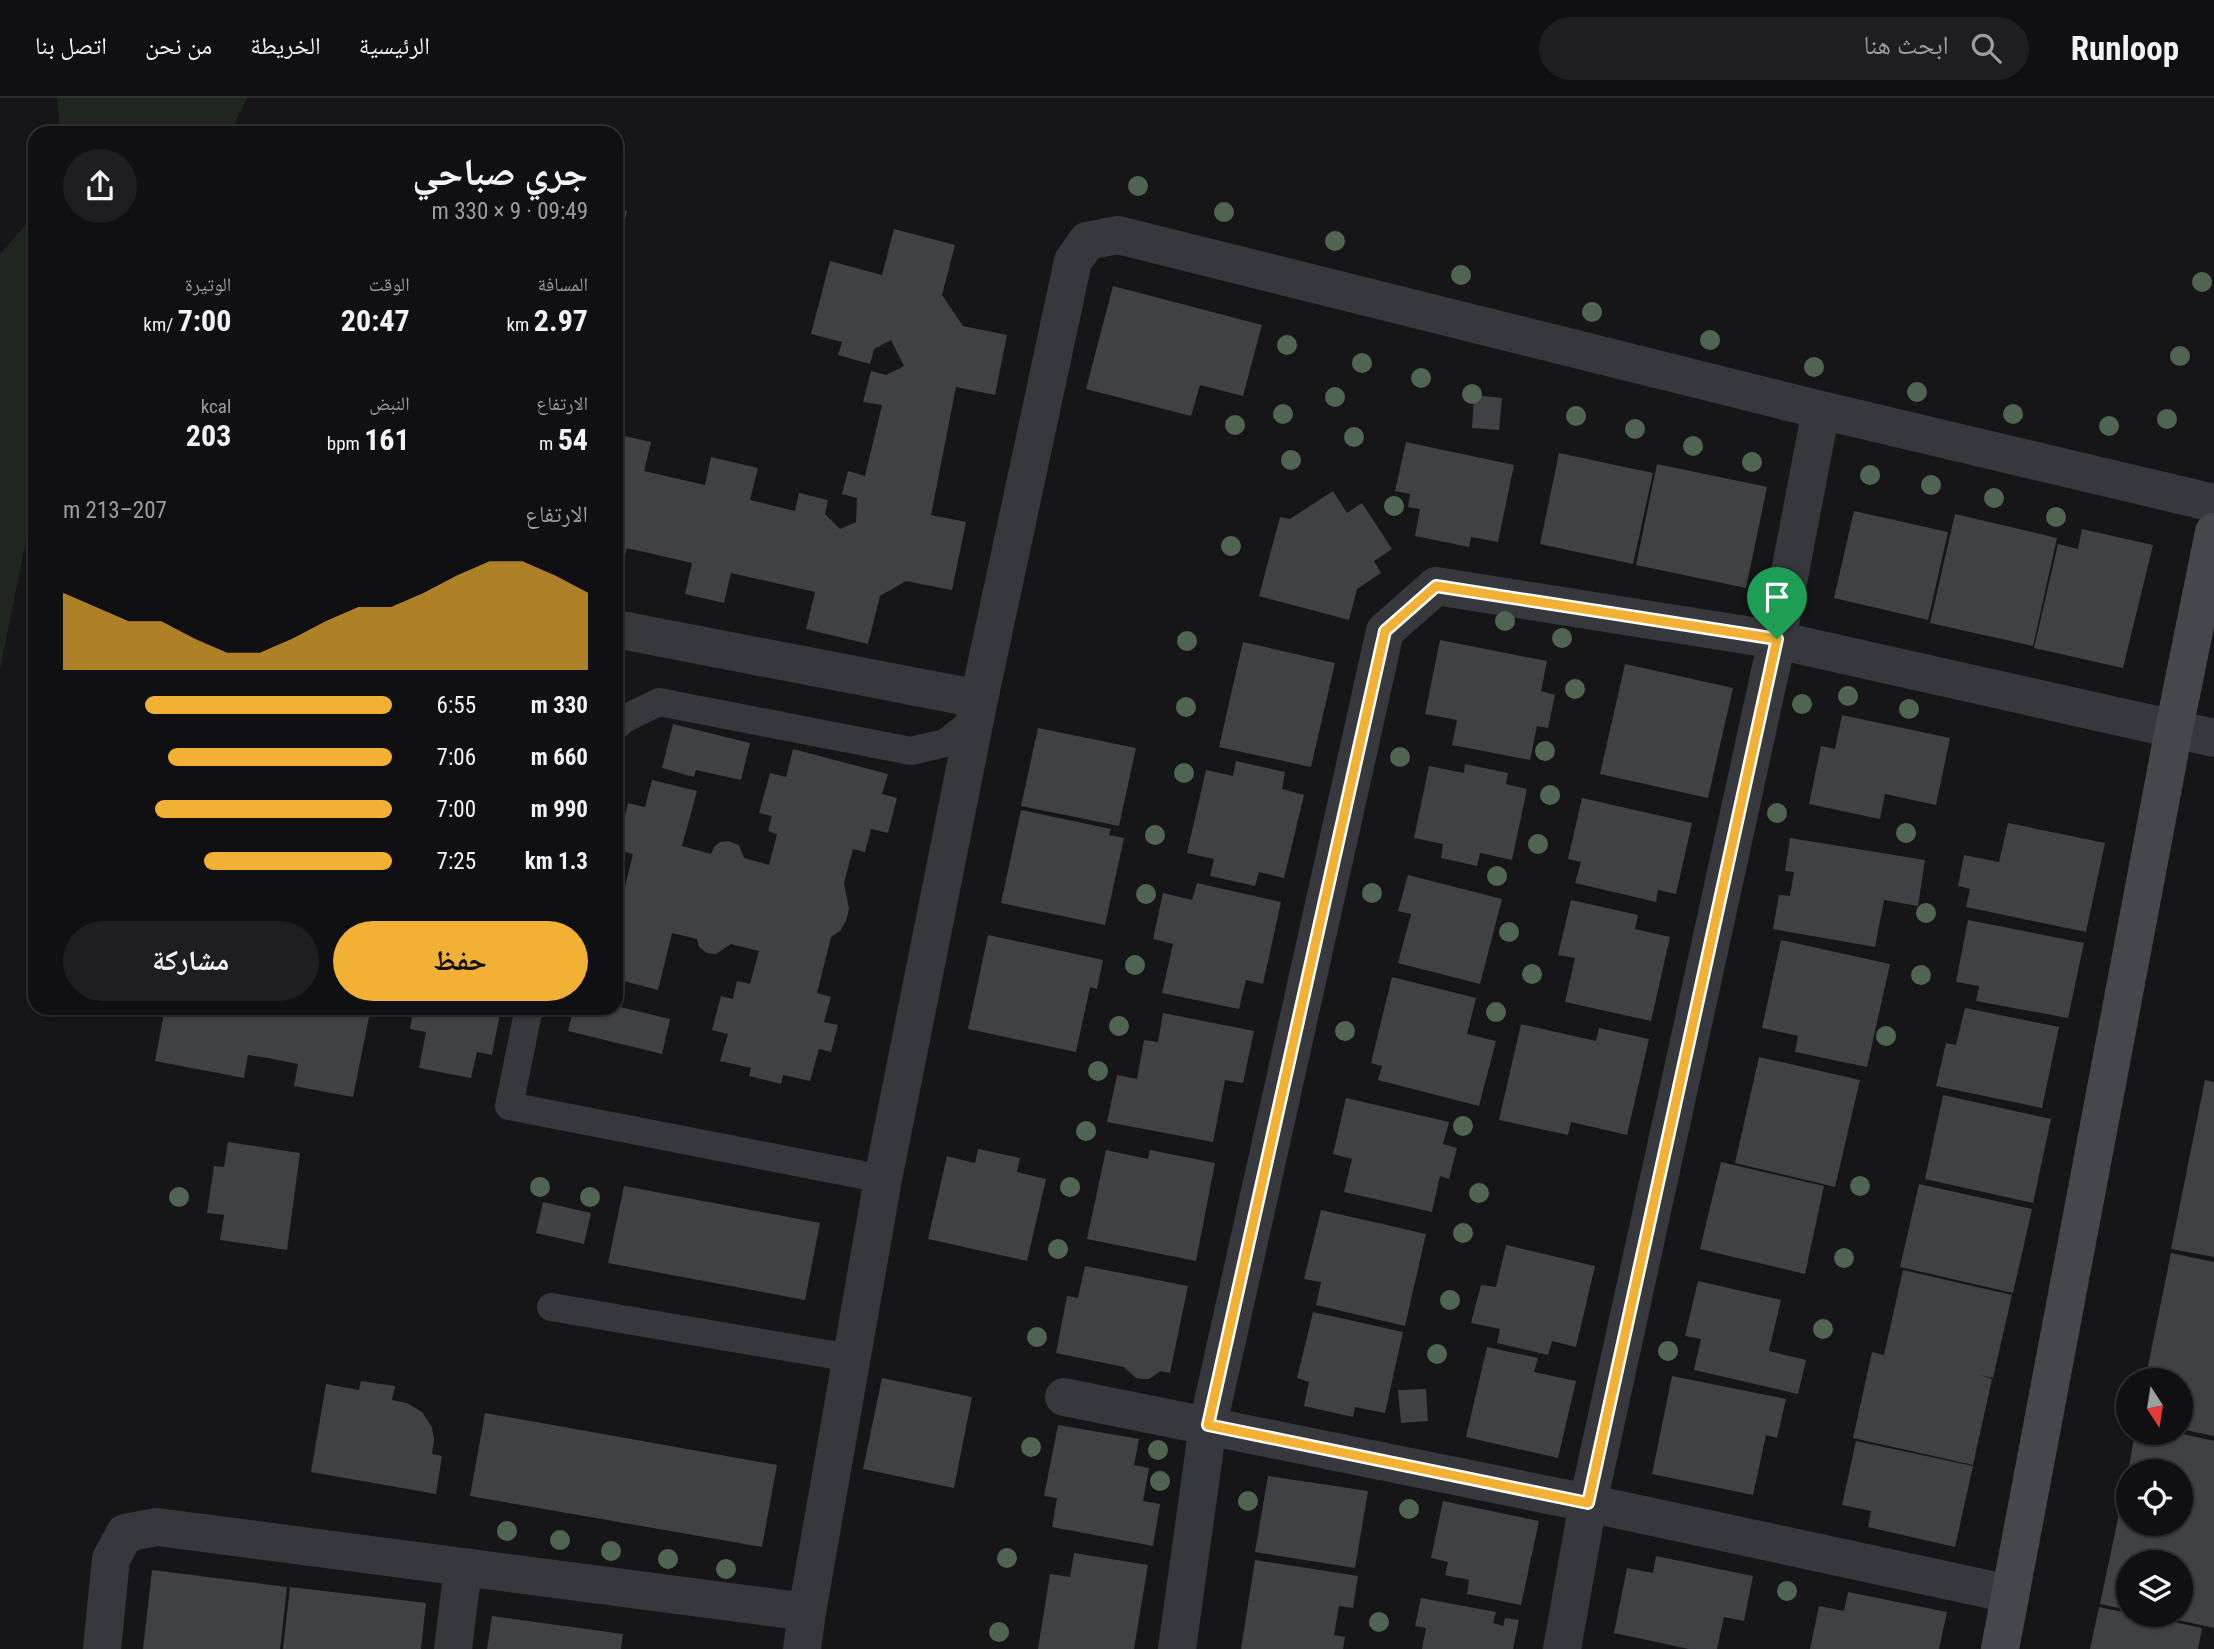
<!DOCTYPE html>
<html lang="ar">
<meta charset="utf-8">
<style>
body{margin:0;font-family:"Roboto Condensed","Noto Naskh Arabic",sans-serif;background:#1e1e20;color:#f1f3f6;direction:rtl;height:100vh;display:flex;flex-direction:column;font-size:26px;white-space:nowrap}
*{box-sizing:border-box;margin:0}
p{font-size:23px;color:#9c9d9f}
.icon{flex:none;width:38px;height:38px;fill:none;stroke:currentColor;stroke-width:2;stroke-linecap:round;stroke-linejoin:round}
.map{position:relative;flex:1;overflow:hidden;direction:ltr}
.drawer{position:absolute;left:28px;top:28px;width:595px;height:889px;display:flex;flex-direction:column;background:#101012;border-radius:21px;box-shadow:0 2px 5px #0004,0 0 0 2px #303032;direction:rtl}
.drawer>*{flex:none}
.needle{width:46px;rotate:168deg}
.fabs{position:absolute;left:2116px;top:1270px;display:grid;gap:14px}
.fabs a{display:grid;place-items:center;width:77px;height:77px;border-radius:50%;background:#101012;box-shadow:0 2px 5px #0004,0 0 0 2px #303032;font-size:35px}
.pin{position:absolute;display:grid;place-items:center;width:60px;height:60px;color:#fff;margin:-72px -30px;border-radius:50% 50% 50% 0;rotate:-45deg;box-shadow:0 0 7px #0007}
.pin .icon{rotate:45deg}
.round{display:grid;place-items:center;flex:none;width:74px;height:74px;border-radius:37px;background:#1e1e20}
.summary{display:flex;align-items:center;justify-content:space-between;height:119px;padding:0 35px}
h1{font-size:38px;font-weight:700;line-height:52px}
.metrics{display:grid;grid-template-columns:repeat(3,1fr);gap:10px;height:119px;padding:7px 35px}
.metrics div{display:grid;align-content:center}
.metrics b{font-size:30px;font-weight:700}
.metrics small{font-size:19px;font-weight:400}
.metrics p{font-size:19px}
.chart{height:196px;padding:14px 35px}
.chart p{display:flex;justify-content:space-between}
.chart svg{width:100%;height:126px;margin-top:7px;fill:#f2b134;opacity:.7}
.action{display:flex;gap:14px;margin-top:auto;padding:14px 35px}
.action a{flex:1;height:80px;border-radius:42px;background:#f2b134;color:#111;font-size:28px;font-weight:700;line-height:80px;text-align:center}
.action a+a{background:#1e1e20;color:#f1f3f6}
ul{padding:0 35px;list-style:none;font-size:23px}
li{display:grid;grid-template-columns:112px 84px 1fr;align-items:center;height:52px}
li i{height:18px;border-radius:9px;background:#f2b134}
header{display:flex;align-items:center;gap:42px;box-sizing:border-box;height:98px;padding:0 35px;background:#101012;border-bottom:2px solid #303032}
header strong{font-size:33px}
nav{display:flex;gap:38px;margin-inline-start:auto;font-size:24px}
.search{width:490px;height:63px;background:#1e1e20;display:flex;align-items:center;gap:18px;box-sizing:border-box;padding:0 24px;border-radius:38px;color:#9c9d9f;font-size:26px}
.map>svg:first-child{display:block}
.green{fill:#1e261f}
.building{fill:#404145}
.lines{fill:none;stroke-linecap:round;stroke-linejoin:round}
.service{stroke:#37383d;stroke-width:28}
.minor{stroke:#37383d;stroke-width:38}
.secondary{stroke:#45474d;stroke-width:38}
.tree{fill:#506452}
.route-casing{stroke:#fff;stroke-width:14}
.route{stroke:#f2b134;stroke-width:9}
</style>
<header>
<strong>Runloop</strong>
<div class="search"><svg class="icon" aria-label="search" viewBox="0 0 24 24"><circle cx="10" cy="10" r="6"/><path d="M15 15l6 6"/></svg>ابحث هنا</div>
<nav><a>الرئيسية</a><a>الخريطة</a><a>من نحن</a><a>اتصل بنا</a></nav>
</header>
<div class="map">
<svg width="2214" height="1551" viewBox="0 0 2214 1551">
<rect width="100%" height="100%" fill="#161618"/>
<path class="green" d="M57 0H247L230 35H60Z
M35 107V419L27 438 0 571V156L29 123Z"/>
<path class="building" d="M616 111 627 113 617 160H616Z
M894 131 955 147 942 197 963 228 1007 237 995 297 956 289 931 417 966 424 952 492 906 483 880 498 868 546 806 531 815 494 731 475 724 505 685 496 692 465 627 450 619 482 616 481V336L651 344 644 373 705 387 711 359 758 370 750 402 795 413 799 395 828 402 825 416 840 431 856 424 857 400 842 396 848 373 865 378 882 307 863 304 871 273 886 277 904 268 891 242 874 251 870 266 838 257 842 244 811 236 830 163 882 177Z
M1113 188 1262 227 1243 298 1200 287 1191 318 1086 291Z
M1474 297 1502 300 1499 332 1472 330Z
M1406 344 1514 367 1498 444 1471 439 1469 449 1415 438 1420 411 1408 409 1410 396 1395 393Z
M1559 355 1653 375 1633 466 1540 446Z
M1657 366 1767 389 1746 490 1636 467Z
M1333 393 1347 415 1362 405 1392 451 1374 463 1381 475 1357 491 1349 522 1259 498 1280 419 1290 421Z
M1854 413 1948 434 1928 522 1834 500Z
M1955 416 2057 440 2033 548 1930 525Z
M2082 431 2153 447 2123 570 2034 550 2058 446 2078 451Z
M1440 542 1547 563 1541 593 1555 597 1548 630 1537 628 1530 662 1452 647 1457 622 1425 616Z
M1243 544 1335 565 1311 669 1219 649Z
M1625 566 1733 590 1708 700 1600 676Z
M1842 617 1950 640 1936 707 1885 696 1880 721 1809 706 1821 648 1835 651Z
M673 626 750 645 741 682 696 672 694 679 662 670Z
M1038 630 1136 650 1119 728 1021 708Z
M793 651 888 676 882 696 897 700 888 735 871 731 865 754 853 751 844 785 849 811 846 823 840 833 831 839 817 895 831 899 824 924 838 927 831 954 819 951 810 983 783 977 781 986 749 978 751 970 720 963 728 936 712 932 721 898 733 901 737 883 750 886 759 853 731 846 716 856 707 855 699 849 697 841 672 835 658 892 616 881V808L620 809 633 756 617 752 628 705 645 709 652 682 697 693 682 748 711 756 714 749 720 744 728 743 739 747 744 760 769 767 777 736 768 733 772 718 759 715 770 675 786 679Z
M1236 663 1285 674 1282 691 1304 697 1284 780 1259 774 1255 788 1210 778 1214 761 1187 755 1206 672 1233 678Z
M1465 666 1508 675 1506 686 1527 691 1512 762 1480 755 1477 768 1441 760 1443 746 1414 740 1429 668 1464 675Z
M1582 700 1692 725 1676 796 1658 792 1656 804 1575 785 1581 764 1568 761Z
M1021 712 1111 731 1109 737 1124 740 1105 827 1001 805Z
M2008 725 2105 745 2086 834 1966 809 1970 791 1958 788 1964 757 1999 764Z
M1790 740 1925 762 1918 808 1884 802 1875 849 1773 831 1779 797 1790 798 1794 774 1785 773Z
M1408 777 1502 801 1480 886 1398 865 1411 816 1398 813Z
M1197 785 1281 804 1263 886 1246 882 1239 911 1162 895 1173 846 1153 841 1163 795 1192 802Z
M1571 802 1638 817 1635 831 1670 839 1651 923 1565 904 1575 860 1558 857Z
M1968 822 2084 845 2068 920 1976 903 1979 888 1956 884Z
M988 837 1103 862 1097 891 1090 889 1076 954 968 931Z
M1781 842 1890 866 1867 969 1795 954 1798 938 1762 930Z
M1392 879 1476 900 1467 936 1496 943 1479 1008 1378 982 1382 968 1371 965Z
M616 908 670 921 662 956 568 933 574 910H616Z
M165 910H323L369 919 353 999 294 988 298 966 268 960 248 957 244 980 155 963Z
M414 910H501L492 957 477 954 471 980 419 970 426 934 410 931Z
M1965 910 2059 929 2042 1010 1936 988 1946 945 1956 947Z
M1163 915 1254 933 1243 985 1225 982 1213 1044 1107 1024 1117 977 1137 981 1144 942 1158 944Z
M1521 926 1596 943 1599 930 1649 941 1627 1037 1571 1024 1568 1037 1499 1022Z
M1759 959 1860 982 1835 1089 1735 1065Z
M2205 982 2214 984V1159L2171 1151Z
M1943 997 2051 1021 2033 1105 1925 1081Z
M1346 1000 1449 1024 1443 1046 1457 1050 1449 1081 1440 1078 1432 1114 1344 1094 1352 1061 1333 1056Z
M228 1044 300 1055 287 1152 220 1142 224 1117 207 1115 214 1068 224 1069Z
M978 1051 1020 1060 1017 1074 1046 1081 1027 1163 928 1141 947 1058 975 1065Z
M1106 1052 1148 1061 1150 1052 1215 1065 1196 1163 1087 1141Z
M1721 1064 1824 1088 1805 1176 1700 1151Z
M1919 1086 2032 1111 2013 1195 1900 1169Z
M624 1088 820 1125 805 1202 608 1165Z
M543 1104 591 1115 584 1146 536 1135Z
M1321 1112 1426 1136 1405 1228 1316 1207 1321 1184 1304 1181Z
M1506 1147 1595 1168 1576 1249 1552 1243 1548 1257 1497 1245 1500 1231 1471 1225 1481 1187 1496 1189Z
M2171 1155 2214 1164V1338L2180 1331V1283H2145Z
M1085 1168 1188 1188 1170 1275 1161 1273 1149 1281H1142L1136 1280 1124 1269 1056 1255 1067 1198 1078 1200Z
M1903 1172 2012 1197 1993 1280 1981 1277 1992 1281 1973 1367 1853 1340 1872 1254 1884 1257Z
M1698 1183 1781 1202 1769 1253 1806 1262 1798 1296 1694 1272 1701 1241 1685 1238Z
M1313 1214 1403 1234 1385 1315 1355 1309 1353 1319 1304 1308 1309 1284 1297 1280Z
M1487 1249 1538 1260 1534 1274 1576 1283 1558 1360 1466 1339Z
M1672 1278 1786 1301 1777 1340 1766 1337 1753 1397 1652 1376Z
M882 1280 972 1299 954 1390 863 1371Z
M361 1283 395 1288 392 1302 407 1305 422 1314 432 1329 434 1342 432 1356 442 1358 436 1396 311 1374 326 1286 359 1292Z
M1426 1291 1428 1323 1401 1325 1398 1292Z
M485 1315 777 1367 762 1449 470 1398Z
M1058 1327 1139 1341 1134 1367 1149 1370 1143 1403 1160 1406 1153 1448 1052 1429 1057 1400 1044 1398Z
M2135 1335H2178L2214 1343V1530L2160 1518 2180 1517V1465H2128V1512L2100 1506 2127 1378 2128 1426H2180V1374H2128Z
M1856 1343 1973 1368 1955 1449 1868 1429 1871 1413 1842 1407Z
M1268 1378 1368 1393 1355 1470 1255 1454Z
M1443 1403 1539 1423 1521 1507 1467 1496 1469 1482 1445 1477 1448 1464 1431 1460Z
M1074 1455 1148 1467 1134 1551H1038L1050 1476 1070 1479Z
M1656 1458 1753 1478 1744 1523 1724 1519 1717 1551H1689L1614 1535 1627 1470 1653 1475Z
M1255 1462 1358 1478 1353 1510 1339 1508 1334 1537 1345 1539 1343 1551H1241Z
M152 1472 287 1489 280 1551H143Z
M290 1489 426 1505 421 1551H283Z
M1848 1494 1947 1514 1939 1551H1810L1819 1508 1844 1513Z
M1421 1500 1496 1514 1493 1525 1503 1528 1505 1520 1519 1522 1513 1551H1422L1426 1530 1415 1528Z
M2099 1509 2128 1515V1517H2140L2202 1530 2198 1551H2090Z
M492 1518 623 1536 621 1551H487Z"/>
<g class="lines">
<path class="service" d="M616 628 624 621 659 604 911 653 945 645 974 623
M529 910 509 1008 883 1081
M551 1209 851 1260"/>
<path class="minor" d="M616 531 979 601
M1064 1299 1588 1405 2010 1496
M102 1551 111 1461 125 1435 157 1429 807 1514
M453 1551 463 1470
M802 1551 807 1514 883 1081 979 601 1073 163 1087 143 1118 137 1821 312 2214 405
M1177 1551 1208 1327 1385 533 1436 488 1777 542 2214 640
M1562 1551 1588 1405 1777 542 1821 312"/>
<path class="secondary" d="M2000 1551 2174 631 2214 434"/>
</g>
<g class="tree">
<circle cx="1138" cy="88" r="10"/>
<circle cx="1224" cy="114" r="10"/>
<circle cx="1335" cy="143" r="10"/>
<circle cx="1461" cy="177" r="10"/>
<circle cx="2202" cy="184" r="10"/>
<circle cx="1592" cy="214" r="10"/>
<circle cx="1710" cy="242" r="10"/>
<circle cx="1287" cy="247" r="10"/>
<circle cx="2180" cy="258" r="10"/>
<circle cx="1362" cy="265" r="10"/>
<circle cx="1814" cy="269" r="10"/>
<circle cx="1421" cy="280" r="10"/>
<circle cx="1917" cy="294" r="10"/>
<circle cx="1472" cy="296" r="10"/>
<circle cx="1335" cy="299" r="10"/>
<circle cx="1283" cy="316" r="10"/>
<circle cx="2013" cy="316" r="10"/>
<circle cx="1576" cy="318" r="10"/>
<circle cx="2167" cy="321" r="10"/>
<circle cx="1235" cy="327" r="10"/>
<circle cx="2109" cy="328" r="10"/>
<circle cx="1635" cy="331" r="10"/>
<circle cx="1354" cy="339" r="10"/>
<circle cx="1693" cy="348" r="10"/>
<circle cx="1291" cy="362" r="10"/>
<circle cx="1752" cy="364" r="10"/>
<circle cx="1870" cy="377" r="10"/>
<circle cx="1931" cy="387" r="10"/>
<circle cx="1994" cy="400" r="10"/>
<circle cx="1394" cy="408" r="10"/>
<circle cx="2056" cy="419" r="10"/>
<circle cx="1231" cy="448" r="10"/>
<circle cx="1505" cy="523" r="10"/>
<circle cx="1562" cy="540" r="10"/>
<circle cx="1187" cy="543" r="10"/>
<circle cx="1575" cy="591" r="10"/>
<circle cx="1848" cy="598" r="10"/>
<circle cx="1802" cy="606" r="10"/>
<circle cx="1186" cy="609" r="10"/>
<circle cx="1909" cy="611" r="10"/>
<circle cx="1545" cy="653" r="10"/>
<circle cx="1400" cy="659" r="10"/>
<circle cx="1184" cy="675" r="10"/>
<circle cx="1550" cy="697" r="10"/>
<circle cx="1777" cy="715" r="10"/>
<circle cx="1906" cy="735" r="10"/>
<circle cx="1155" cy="737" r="10"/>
<circle cx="1538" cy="746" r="10"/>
<circle cx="1497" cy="778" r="10"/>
<circle cx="1372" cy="795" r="10"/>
<circle cx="1146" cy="796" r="10"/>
<circle cx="1926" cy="815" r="10"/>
<circle cx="1509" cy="834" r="10"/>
<circle cx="1135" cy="867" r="10"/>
<circle cx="1532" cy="876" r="10"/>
<circle cx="1921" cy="877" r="10"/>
<circle cx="1496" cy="914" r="10"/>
<circle cx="1119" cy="928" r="10"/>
<circle cx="1345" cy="933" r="10"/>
<circle cx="1886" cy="938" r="10"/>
<circle cx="1098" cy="973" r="10"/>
<circle cx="1463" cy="1028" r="10"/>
<circle cx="1086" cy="1033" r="10"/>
<circle cx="1860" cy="1088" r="10"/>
<circle cx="540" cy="1089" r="10"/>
<circle cx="1070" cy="1089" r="10"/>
<circle cx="1479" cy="1095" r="10"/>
<circle cx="179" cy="1099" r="10"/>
<circle cx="590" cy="1099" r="10"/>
<circle cx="1463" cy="1135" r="10"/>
<circle cx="1058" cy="1151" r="10"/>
<circle cx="1844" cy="1160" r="10"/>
<circle cx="1450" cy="1202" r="10"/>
<circle cx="1823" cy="1231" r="10"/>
<circle cx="1037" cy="1239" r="10"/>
<circle cx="1668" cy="1253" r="10"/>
<circle cx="1437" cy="1256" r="10"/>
<circle cx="1031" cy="1349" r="10"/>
<circle cx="1158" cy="1352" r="10"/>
<circle cx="1160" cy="1383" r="10"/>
<circle cx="1248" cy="1403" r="10"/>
<circle cx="1409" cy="1411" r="10"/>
<circle cx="507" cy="1433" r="10"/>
<circle cx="560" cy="1442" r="10"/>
<circle cx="611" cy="1453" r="10"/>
<circle cx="1007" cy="1460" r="10"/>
<circle cx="668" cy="1461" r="10"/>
<circle cx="726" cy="1471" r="10"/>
<circle cx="1787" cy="1493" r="10"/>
<circle cx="1379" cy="1524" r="10"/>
<circle cx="999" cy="1534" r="10"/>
</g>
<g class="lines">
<defs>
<path id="route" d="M1436 488 1777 541 1588 1405 1208 1327 1385 533Z"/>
</defs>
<use href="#route" class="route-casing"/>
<use href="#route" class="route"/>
</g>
</svg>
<div class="fabs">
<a><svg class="needle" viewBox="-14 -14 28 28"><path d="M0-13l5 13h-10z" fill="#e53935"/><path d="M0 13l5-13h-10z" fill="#9c9d9f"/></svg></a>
<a><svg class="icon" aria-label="locate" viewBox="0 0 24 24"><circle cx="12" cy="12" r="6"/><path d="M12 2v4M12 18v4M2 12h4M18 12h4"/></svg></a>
<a><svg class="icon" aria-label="layers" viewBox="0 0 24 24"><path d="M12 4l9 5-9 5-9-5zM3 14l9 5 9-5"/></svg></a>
</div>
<div class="pin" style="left:1777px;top:541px;background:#1e9e55"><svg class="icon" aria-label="arrive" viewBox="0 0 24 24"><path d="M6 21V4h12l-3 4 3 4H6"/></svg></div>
<section class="drawer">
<div class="summary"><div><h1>جري صباحي</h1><p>09:49 · 9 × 330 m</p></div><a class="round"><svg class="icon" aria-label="share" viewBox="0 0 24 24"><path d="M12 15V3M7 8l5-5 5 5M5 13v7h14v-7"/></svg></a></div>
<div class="metrics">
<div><p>المسافة</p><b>2.97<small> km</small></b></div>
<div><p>الوقت</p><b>20:47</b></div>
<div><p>الوتيرة</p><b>7:00<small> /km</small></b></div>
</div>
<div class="metrics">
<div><p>الارتفاع</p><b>54<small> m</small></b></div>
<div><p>النبض</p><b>161<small> bpm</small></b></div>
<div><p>kcal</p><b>203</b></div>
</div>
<div class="chart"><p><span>الارتفاع</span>207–213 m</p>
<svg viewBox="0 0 160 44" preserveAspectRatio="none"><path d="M0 44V17L10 22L20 27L30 27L40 33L50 38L60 38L70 33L80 27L90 22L100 22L110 17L120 11L130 6L140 6L150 11L160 17V44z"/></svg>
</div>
<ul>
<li><b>330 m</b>6:55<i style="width:75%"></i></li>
<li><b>660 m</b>7:06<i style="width:68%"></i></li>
<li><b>990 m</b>7:00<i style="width:72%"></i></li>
<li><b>1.3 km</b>7:25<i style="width:57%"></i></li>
</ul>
<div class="action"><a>حفظ</a><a>مشاركة</a></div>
</section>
</div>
